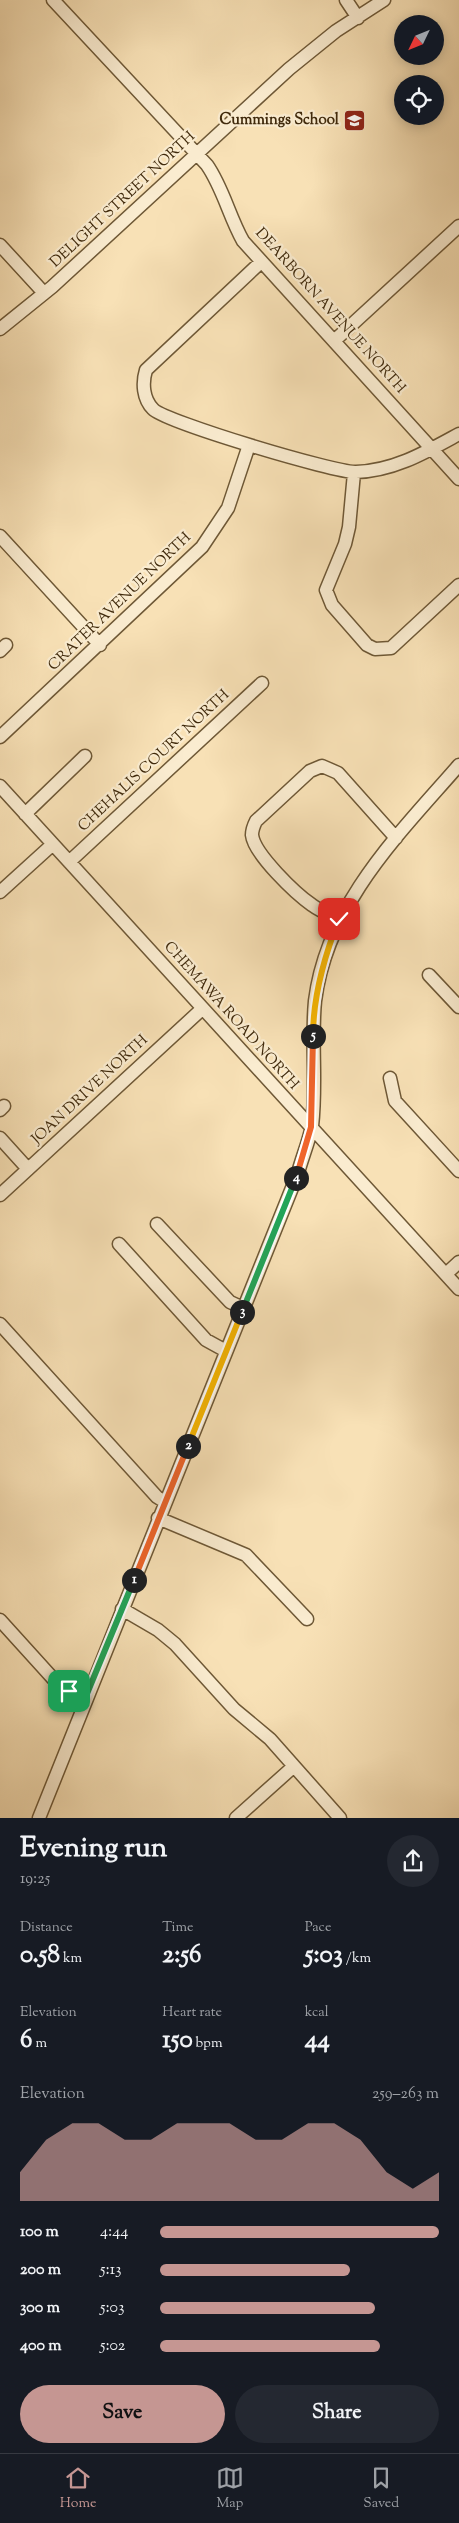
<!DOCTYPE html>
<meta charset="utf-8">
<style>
body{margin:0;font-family:"Sorts Mill Goudy",serif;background:#242831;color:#f1f3f6;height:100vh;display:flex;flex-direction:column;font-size:19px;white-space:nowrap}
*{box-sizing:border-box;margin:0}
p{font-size:16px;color:#9ea1a6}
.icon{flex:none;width:28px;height:28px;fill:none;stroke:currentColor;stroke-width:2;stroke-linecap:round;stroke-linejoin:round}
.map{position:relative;height:1818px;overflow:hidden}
.panel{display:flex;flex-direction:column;background:#171b24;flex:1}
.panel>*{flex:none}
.needle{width:32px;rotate:227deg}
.tools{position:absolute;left:394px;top:15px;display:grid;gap:10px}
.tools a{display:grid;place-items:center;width:50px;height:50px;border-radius:50%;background:#171b24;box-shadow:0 2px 12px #0003;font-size:25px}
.pin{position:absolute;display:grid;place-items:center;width:42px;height:42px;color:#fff;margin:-21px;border-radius:10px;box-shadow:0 2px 8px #0006}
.km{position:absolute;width:25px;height:25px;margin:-12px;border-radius:50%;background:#222;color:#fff;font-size:14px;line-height:25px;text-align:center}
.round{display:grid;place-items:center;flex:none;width:52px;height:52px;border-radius:26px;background:#242831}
.headline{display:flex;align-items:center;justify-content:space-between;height:85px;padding:0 20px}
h1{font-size:28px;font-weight:700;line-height:38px}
.figures{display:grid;grid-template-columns:repeat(3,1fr);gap:8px;height:85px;padding:5px 20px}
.figures div{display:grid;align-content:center}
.figures b{font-size:25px;font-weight:700}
.figures small{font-size:14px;font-weight:400}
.figures p{font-size:14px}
.chart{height:140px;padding:10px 20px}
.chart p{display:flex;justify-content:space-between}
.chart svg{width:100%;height:90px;margin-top:5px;fill:#c59692;opacity:.7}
.cta{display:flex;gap:10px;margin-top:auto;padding:10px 20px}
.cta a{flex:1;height:58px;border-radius:30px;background:#c59692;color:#111;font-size:20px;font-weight:700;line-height:58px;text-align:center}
.cta a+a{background:#242831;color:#f1f3f6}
ul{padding:0 20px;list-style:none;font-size:16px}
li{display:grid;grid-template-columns:80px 60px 1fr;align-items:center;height:38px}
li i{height:12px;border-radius:6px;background:#c59692}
.dock{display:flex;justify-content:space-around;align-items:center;height:70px;border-top:1px solid #363941;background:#171b24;font-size:14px;color:#9ea1a6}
.dock a{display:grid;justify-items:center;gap:2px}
.dock .on{color:#c59692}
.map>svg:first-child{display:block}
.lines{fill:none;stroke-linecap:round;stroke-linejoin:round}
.minor-casing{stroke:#6e5836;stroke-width:15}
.minor{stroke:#faecd0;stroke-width:12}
.split-1-casing{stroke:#fff;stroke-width:10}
.split-2-casing{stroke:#fff;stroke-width:10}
.split-3-casing{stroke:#fff;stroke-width:10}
.split-4-casing{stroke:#fff;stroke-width:10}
.split-5-casing{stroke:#fff;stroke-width:10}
.split-6-casing{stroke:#fff;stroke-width:10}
.split-1{stroke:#22a559;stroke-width:6}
.split-2{stroke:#f0652b;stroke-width:6}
.split-3{stroke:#f5b400;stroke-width:6}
.split-4{stroke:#22a559;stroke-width:6}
.split-5{stroke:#f0652b;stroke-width:6}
.split-6{stroke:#f5b400;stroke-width:6}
.labels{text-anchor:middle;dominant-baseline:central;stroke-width:4.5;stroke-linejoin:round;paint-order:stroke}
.poi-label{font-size:15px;font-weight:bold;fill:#402a0c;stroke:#faecd0;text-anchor:end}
.street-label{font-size:15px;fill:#402a0c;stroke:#faecd0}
</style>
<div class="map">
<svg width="459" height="1818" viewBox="0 0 459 1818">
<rect width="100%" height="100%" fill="#f8e1b6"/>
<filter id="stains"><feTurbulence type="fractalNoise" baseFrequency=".004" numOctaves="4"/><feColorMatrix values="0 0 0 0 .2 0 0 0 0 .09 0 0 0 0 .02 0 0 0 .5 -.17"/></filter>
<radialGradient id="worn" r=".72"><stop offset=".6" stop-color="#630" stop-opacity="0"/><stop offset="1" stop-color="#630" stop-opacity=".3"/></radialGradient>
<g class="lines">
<defs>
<path id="minor" d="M53 0 207 165C223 188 229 216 243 241L459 479
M346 0 358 18
M0 245 44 293
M261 262 146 370C142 383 143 399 153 409 165 422 336 473 356 472 394 471 426 452 459 434
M0 329 52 287 289 69 336 31 384 0
M334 341 459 226
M354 473 349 527 345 544 326 590 332 605 367 645 375 649 391 648 459 585
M0 536 100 645
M0 651 6 645
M0 737 202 547 228 508 249 445
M0 786 459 1289
M25 814 85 756
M69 862 262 683
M0 892 53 844
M339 919C330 915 320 911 312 905 296 894 254 854 252 835 252 829 254 825 256 821L310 771 322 766 338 773 396 838
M429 975 459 1007
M390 1078 395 1101 459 1171
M0 1110 4 1106
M0 1138 28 1169
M0 1195 202 1009
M157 1224 230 1302 243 1308
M119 1244 206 1340 226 1351
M446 1274 459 1262
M0 1324 157 1497 165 1502
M158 1518 246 1555 307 1619
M122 1609 158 1630 175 1644 234 1709 270 1739 340 1818
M0 1620 57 1683 69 1691 86 1696
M39 1818 298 1173C302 1158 309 1141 312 1126 317 1084 311 1042 315 1001 327 904 399 834 459 765
M236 1818 293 1767"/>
</defs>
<use href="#minor" class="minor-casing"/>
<use href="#minor" class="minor"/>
</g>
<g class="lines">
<defs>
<path id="split-1" d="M69 1691 86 1696 134 1580"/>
<path id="split-2" d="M134 1580 188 1446"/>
<path id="split-3" d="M188 1446 242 1312"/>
<path id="split-4" d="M242 1312 296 1178"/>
<path id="split-5" d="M296 1178 311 1127 313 1036"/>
<path id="split-6" d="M313 1036C313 995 324 957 339 919"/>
</defs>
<use href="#split-1" class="split-1-casing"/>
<use href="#split-2" class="split-2-casing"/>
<use href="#split-3" class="split-3-casing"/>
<use href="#split-4" class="split-4-casing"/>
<use href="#split-5" class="split-5-casing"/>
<use href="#split-6" class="split-6-casing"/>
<use href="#split-1" class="split-1"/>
<use href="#split-2" class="split-2"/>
<use href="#split-3" class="split-3"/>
<use href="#split-4" class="split-4"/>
<use href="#split-5" class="split-5"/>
<use href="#split-6" class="split-6"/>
</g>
<defs>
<symbol id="school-square" viewBox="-11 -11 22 22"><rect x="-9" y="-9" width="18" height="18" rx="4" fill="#8f2418" stroke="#faecd0"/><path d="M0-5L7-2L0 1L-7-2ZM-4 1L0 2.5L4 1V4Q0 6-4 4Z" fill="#fff"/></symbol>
</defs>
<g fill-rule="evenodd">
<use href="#school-square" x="342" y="108" width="25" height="25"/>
</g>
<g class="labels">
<g class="poi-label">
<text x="339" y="120">Cummings School</text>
</g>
<g class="street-label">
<text transform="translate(123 200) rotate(-43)">DELIGHT STREET NORTH</text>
<text transform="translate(330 311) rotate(48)">DEARBORN AVENUE NORTH</text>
<text transform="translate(120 602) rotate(-44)">CRATER AVENUE NORTH</text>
<text transform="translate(154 761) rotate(-43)">CHEHALIS COURT NORTH</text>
<text transform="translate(231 1016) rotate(48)">CHEMAWA ROAD NORTH</text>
<text transform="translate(90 1090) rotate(-43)">JOAN DRIVE NORTH</text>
</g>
</g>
<rect width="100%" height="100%" filter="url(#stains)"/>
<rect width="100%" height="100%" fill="url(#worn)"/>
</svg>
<div class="tools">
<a><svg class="needle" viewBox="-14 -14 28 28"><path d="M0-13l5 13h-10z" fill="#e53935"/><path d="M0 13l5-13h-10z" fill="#9ea1a6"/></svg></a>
<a><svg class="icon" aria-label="locate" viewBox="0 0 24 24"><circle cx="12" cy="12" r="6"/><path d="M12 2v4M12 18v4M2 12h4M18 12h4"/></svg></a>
</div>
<div class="pin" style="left:69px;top:1691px;background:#1e9e55"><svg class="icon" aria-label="arrive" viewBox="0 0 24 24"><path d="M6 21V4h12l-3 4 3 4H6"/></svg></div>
<div class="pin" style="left:339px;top:919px;background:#d93025"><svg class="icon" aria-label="check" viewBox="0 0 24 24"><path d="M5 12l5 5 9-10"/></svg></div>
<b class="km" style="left:134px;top:1580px">1</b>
<b class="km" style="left:188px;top:1446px">2</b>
<b class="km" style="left:242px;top:1312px">3</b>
<b class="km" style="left:296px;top:1178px">4</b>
<b class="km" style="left:313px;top:1036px">5</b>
</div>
<section class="panel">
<div class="headline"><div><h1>Evening run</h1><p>19:25</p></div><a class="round"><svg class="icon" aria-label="share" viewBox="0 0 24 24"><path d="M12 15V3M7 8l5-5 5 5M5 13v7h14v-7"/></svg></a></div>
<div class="figures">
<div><p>Distance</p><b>0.58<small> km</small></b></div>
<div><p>Time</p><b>2:56</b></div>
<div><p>Pace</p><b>5:03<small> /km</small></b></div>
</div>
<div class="figures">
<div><p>Elevation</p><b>6<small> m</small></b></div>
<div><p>Heart rate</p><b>150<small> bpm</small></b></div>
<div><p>kcal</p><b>44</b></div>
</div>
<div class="chart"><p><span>Elevation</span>259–263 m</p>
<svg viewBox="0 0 160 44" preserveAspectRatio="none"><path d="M0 44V30L10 14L20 6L30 6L40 14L50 14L60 6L70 6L80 6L90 14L100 14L110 6L120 6L130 14L140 30L150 38L160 30V44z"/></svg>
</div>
<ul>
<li><b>100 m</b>4:44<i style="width:100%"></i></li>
<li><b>200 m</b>5:13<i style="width:68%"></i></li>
<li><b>300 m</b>5:03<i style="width:77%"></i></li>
<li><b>400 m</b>5:02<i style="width:79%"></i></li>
</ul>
<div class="cta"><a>Save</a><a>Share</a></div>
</section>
<nav class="dock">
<a class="on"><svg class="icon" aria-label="home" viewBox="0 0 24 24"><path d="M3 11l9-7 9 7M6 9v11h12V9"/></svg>Home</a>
<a><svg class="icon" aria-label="map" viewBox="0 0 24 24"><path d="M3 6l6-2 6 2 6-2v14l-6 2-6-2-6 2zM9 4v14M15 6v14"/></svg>Map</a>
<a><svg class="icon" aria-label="saved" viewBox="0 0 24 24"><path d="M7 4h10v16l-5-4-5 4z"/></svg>Saved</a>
</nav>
